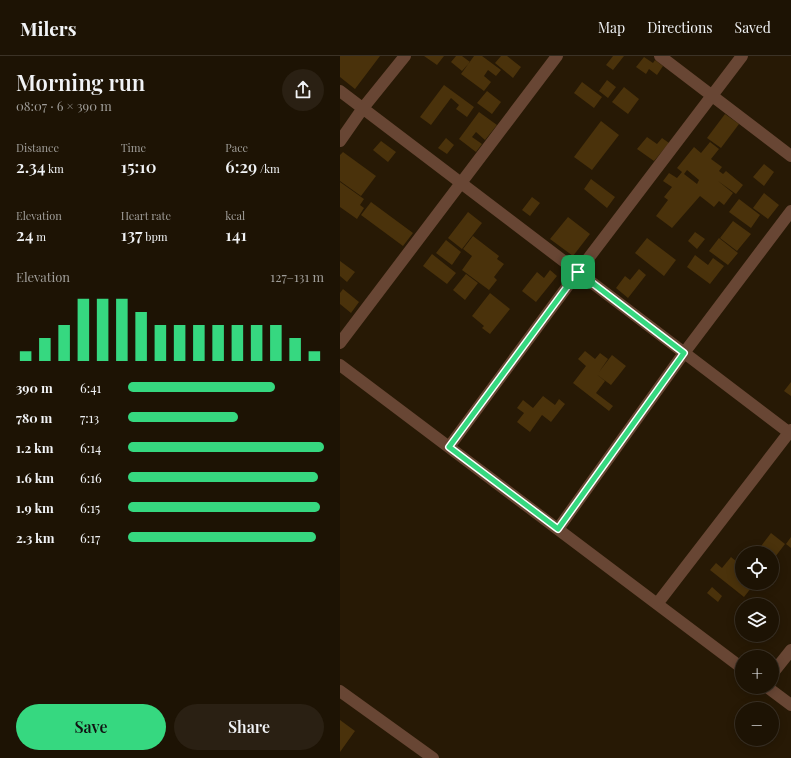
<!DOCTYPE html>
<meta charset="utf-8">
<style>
body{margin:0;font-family:"Playfair Display",serif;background:#2a2013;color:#f1f3f6;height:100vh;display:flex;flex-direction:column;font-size:15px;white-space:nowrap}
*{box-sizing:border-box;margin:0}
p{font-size:13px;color:#a09e9a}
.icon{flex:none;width:22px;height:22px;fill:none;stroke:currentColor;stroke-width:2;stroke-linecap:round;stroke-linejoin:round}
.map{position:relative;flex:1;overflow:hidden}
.side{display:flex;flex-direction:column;background:#1d1304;width:340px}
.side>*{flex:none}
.controls{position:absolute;left:395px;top:490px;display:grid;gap:8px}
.controls a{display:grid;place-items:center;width:44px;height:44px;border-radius:50%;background:#1d1304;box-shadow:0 2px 10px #0003,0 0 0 1px #3b3226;font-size:20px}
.pin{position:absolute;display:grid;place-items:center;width:34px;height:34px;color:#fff;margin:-17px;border-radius:8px;box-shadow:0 2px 6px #0006}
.round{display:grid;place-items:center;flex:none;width:42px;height:42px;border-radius:21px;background:#2a2013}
.overview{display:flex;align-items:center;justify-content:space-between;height:68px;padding:0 16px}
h1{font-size:22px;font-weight:600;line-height:30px}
.metrics{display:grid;grid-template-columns:repeat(3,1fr);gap:6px;height:68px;padding:4px 16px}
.metrics div{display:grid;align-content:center}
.metrics b{font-size:17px;font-weight:600}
.metrics small{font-size:11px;font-weight:400}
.metrics p{font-size:11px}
.chart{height:112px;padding:8px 16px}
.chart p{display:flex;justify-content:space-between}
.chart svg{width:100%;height:72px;margin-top:4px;stroke:#36d880;stroke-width:6}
.button{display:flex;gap:8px;margin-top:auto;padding:8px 16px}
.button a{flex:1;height:46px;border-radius:24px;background:#36d880;color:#111;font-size:16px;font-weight:600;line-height:46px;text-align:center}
.button a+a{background:#2a2013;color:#f1f3f6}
ul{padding:0 16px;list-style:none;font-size:13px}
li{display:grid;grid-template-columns:64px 48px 1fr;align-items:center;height:30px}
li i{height:10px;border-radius:5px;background:#36d880}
header{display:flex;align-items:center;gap:24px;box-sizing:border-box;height:56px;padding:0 20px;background:#1d1304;border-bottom:1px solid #3b3226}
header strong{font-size:19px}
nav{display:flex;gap:22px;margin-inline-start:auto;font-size:14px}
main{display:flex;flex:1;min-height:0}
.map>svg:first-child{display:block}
.building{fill:#4a320b;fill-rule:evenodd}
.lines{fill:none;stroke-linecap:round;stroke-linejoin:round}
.street{stroke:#684634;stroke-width:12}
.route-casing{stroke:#fff;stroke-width:8}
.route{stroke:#36d880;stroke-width:5}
</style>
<header>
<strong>Milers</strong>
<nav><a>Map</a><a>Directions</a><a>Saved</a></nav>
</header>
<main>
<section class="side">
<div class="overview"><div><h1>Morning run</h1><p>08:07 · 6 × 390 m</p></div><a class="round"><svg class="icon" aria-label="share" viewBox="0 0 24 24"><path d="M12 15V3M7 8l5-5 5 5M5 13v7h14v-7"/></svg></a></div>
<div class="metrics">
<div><p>Distance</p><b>2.34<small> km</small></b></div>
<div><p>Time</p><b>15:10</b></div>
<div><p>Pace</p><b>6:29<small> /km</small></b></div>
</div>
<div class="metrics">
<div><p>Elevation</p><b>24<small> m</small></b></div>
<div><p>Heart rate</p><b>137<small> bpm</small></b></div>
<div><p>kcal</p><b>141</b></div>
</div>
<div class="chart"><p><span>Elevation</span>127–131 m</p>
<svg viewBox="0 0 160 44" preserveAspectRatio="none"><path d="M5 44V38M15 44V30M25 44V22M35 44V6M45 44V6M55 44V6M65 44V14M75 44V22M85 44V22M95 44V22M105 44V22M115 44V22M125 44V22M135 44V22M145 44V30M155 44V38"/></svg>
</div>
<ul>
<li><b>390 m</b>6:41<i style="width:75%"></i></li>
<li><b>780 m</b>7:13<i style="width:56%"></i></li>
<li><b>1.2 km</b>6:14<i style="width:100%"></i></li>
<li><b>1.6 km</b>6:16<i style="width:97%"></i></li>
<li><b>1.9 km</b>6:15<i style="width:98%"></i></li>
<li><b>2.3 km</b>6:17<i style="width:96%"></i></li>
</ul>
<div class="button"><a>Save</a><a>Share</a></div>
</section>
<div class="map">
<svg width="451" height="702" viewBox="0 0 451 702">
<rect width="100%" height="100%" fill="#271905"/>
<path class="building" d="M0 0H40L15 33 0 21Z
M84 0H104L97 9Z
M116 0H122L130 6 122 15 111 6Z
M134 0H142L161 14 156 20 148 14 144 20 151 26 144 35 121 18Z
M161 0H167L181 11 173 22 155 7Z
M273 0H284L273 14 266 9Z
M304 1 313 7 315 4 323 10 317 19 309 13 306 18 296 11Z
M267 24 276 31 268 42 259 35Z
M242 26 262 41 254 52 234 37Z
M104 29 134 51 127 61 116 53 119 49 111 42 91 69 80 61Z
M284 31 299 43 288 58 272 46Z
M147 35 161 46 152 58 137 47Z
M139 56 157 69 145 84 136 76 132 81 142 88 136 96 119 83Z
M385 58 399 68 381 92 367 82Z
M261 65 279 79 252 114 234 101Z
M307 81 317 88 322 82 329 87 314 105 297 93Z
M106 82 114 89 107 98 98 92Z
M41 85 56 96 48 106 33 94Z
M370 86 379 93 371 103 382 111 379 115 383 118 386 115 403 129 396 138 378 125 393 137 384 149 379 145 374 151 360 140 332 172 316 160 328 144 324 141 332 131 323 125 329 117 337 122 342 116 337 112 354 91 361 97ZM347 114 359 124 357 128 344 118Z
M3 96 36 120 21 140 0 125V99Z
M424 108 434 116 424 130 413 121Z
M251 123 275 141 267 152 244 133Z
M0 126 24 143 20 149 24 152 17 163 0 151Z
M424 137 439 149 428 163 413 152Z
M192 141 200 147 190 160 182 154Z
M399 143 420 159 411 172 389 156Z
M31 146 73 177 63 190 21 159Z
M128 156 142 167 122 193 108 182Z
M228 161 250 178 233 200 210 183Z
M393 165 411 178 397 195 380 182Z
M355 176 365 183 357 193 348 185Z
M133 180 159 200 157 203 164 208 154 221 157 224 149 234 122 214 132 200 123 193Z
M307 182 336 204 324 220 295 197Z
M379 182 398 197 388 209 369 195Z
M106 184 121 196 112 209 96 197Z
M92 198 116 217 107 228 83 210Z
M355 199 368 209 373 202 384 210 370 228 347 211Z
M0 205 15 216 7 226 0 220Z
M299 213 306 219 288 242 276 232 285 220 290 224Z
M210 214 217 220 196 246 182 235 197 216 204 222Z
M126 218 138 227 125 244 113 234Z
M3 233 19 246 11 257 0 248V237Z
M150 237 170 253 150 278 142 272 144 270 132 260Z
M245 295 255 303 260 297 268 303 259 316 272 299 286 310 271 329 256 318 265 325 256 337 273 350 269 355 233 327 246 310 238 303Z
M451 326V340L444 335Z
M203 340 215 349 219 343 225 348 211 366 202 359 190 376 177 366 184 357 177 352 183 344 193 352Z
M431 477 445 488 432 505V497H422L418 494Z
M451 481V492L446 488Z
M391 501 402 510V527H415L404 541 370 514 376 507 382 512Z
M372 531 382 540 378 546 367 537Z
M0 664 15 675 0 696Z"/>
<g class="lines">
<path class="street" d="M320 0 451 100
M0 35 451 378
M0 85 23 52 65 0
M0 287 217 0
M0 309 402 612
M109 391 238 216 402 0
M218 473 344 297 451 155
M317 548 451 374
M432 618 451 594
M427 631 451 649
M0 635 93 702"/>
</g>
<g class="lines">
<defs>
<path id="route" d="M238 216 344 297 218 473 109 391Z"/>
</defs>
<use href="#route" class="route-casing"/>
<use href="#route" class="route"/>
</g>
</svg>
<div class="controls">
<a><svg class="icon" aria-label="locate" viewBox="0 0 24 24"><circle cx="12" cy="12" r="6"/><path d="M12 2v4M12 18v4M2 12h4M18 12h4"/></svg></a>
<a><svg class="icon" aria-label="layers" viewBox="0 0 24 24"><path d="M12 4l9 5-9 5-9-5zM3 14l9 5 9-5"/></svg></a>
<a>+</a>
<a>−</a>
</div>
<div class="pin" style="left:238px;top:216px;background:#1e9e55"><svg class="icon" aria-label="arrive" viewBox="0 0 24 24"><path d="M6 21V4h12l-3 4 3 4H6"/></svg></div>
</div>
</main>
